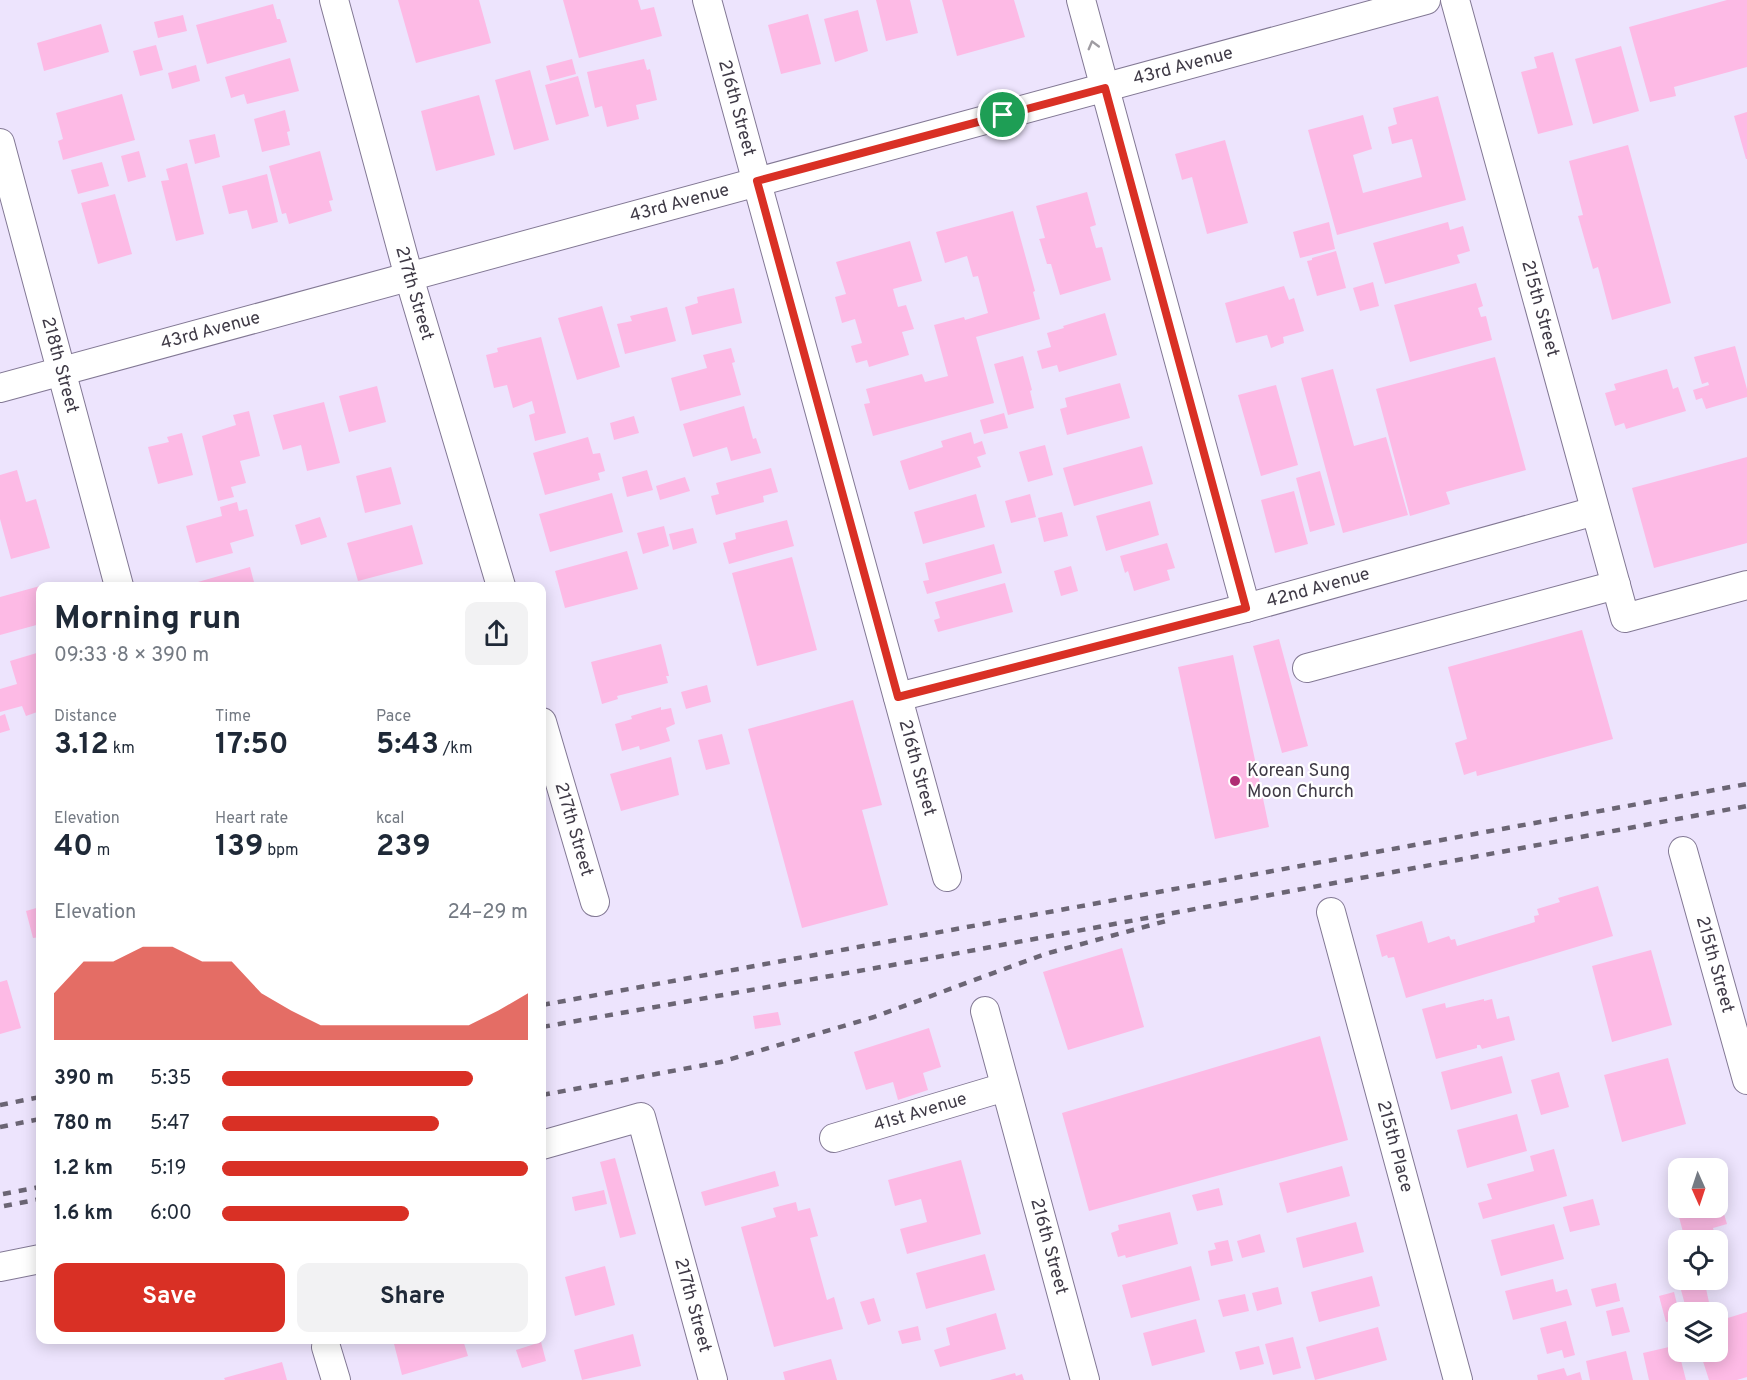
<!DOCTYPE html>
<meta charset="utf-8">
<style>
body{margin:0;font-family:Overpass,sans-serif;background:#f2f2f3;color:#1f2937;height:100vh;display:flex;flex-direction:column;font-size:22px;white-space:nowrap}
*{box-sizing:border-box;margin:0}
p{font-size:20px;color:#747a83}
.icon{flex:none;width:33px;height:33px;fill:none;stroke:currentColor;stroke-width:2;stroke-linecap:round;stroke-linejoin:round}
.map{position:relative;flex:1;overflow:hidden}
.sheet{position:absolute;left:36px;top:582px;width:510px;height:762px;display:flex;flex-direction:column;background:#fff;border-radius:12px;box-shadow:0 3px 15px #0003}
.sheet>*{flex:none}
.needle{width:39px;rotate:177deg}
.fabs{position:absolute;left:1668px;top:1158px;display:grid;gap:12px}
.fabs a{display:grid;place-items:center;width:60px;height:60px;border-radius:12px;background:#fff;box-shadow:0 3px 15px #0003;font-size:30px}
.pin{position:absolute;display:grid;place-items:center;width:51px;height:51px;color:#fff;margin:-26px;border:3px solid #fff;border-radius:50%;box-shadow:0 2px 6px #0007}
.round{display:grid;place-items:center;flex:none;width:63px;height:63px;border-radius:12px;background:#f2f2f3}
.summary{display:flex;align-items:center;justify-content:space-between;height:102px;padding:0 18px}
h1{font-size:33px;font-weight:700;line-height:45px}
.figures{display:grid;grid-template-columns:repeat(3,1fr);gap:9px;height:102px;padding:6px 18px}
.figures div{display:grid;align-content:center}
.figures b{font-size:30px;font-weight:700}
.figures small{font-size:16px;font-weight:400}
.figures p{font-size:16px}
.chart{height:168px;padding:12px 18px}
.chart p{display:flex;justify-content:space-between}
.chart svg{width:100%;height:108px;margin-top:6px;fill:#d93025;opacity:.7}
.button{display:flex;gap:12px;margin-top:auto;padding:12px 18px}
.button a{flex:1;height:69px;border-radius:12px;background:#d93025;color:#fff;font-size:24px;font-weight:700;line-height:69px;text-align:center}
.button a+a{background:#f2f2f3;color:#1f2937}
ul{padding:0 18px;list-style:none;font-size:20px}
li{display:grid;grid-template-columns:96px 72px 1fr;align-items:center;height:45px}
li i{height:15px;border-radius:8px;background:#d93025}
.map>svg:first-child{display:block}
.building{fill:#fdbae5}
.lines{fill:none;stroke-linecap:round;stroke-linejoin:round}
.minor-casing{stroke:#827894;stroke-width:30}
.minor{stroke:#fff;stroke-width:28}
.rail{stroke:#6b6574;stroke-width:4.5;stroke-dasharray:8 8;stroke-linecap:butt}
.oneway{stroke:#9f9ca2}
.route-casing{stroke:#fff;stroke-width:12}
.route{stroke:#d93025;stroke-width:8}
.poi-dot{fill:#b02c74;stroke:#fff;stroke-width:2}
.labels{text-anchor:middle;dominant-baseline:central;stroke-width:4.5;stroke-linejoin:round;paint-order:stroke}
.street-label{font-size:18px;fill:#3f3a46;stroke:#fff}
.poi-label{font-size:18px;fill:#3f3a46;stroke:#fff;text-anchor:start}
</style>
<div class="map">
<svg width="1747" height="1380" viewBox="0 0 1747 1380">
<rect width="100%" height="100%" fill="#ede4fd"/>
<path class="building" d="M398 0H479L491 43 416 63Z
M563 0H638L641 10 654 7 662 36 579 58Z
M876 0H910L918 33 886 41Z
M942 0H1014L1025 37 957 56Z
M1727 0H1747V67L1674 87 1676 96 1650 102 1629 27Z
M273 4 277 19H280L287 42 207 64 196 25Z
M858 10 868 51 835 62 824 19Z
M808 14 821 64 781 74 768 25Z
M183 15 187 31 158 38 154 22Z
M101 24 109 52 44 71 37 43Z
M156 45 163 70 140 76 133 51Z
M1621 46 1639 111 1593 124 1575 59Z
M1553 52 1573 125 1538 134 1521 72 1537 68 1534 57Z
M290 58 299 91 247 104 244 94 231 98 225 77Z
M572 59 576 74 550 81 546 66Z
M644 59 647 70 650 69 657 100 636 105 639 119 607 127 602 106 595 108 587 72Z
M196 65 200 81 172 89 168 73Z
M530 70 549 140 514 150 495 80Z
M578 76 589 116 556 125 545 85Z
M122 94 135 140 63 160 58 141 63 139 56 113Z
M479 95 495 155 436 171 421 111Z
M1438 96 1466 200 1337 235 1308 130 1363 115 1372 149 1353 155 1363 193 1422 177 1412 139 1392 144 1388 127 1397 124 1393 108Z
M285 110 290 131 287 132 290 145 262 152 254 119Z
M1747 112V159H1746L1734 116Z
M215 134 220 157 195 164 189 140Z
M1225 140 1248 223 1207 234 1192 177 1182 180 1175 154Z
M1628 145 1671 303 1612 320 1598 267 1593 269 1578 216 1583 215 1569 161Z
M139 151 146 177 128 182 121 156Z
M320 151 333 200 329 201 332 211 289 224 286 213 282 214 269 166Z
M102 162 109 186 78 194 71 170Z
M187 163 204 234 176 241 161 181 169 180 166 169Z
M267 174 278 222 252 229 247 210 229 214 222 186Z
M1087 192 1096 225 1090 227 1096 248 1102 247 1111 280 1060 295 1051 264H1047L1040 241 1039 239 1045 238 1036 206Z
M115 194 132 254 98 264 81 203Z
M1013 211 1035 291 1033 292 1040 319 976 337 994 403 873 436 864 404 870 403 866 389 922 374 925 382 948 376 934 325 964 317 965 320 988 313 978 276 973 277 967 256 945 263 936 232Z
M1329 222 1335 249 1300 258 1293 232Z
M1448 222 1450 230 1463 226 1470 251 1457 255 1460 263 1385 284 1373 243Z
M910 241 922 281 893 289 898 307 906 305 914 329 902 332 909 355 869 367 867 360 856 363 851 346 862 343 855 319 842 323 835 297 846 294 836 262Z
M1336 251 1346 288 1317 296 1307 261 1312 260V258Z
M1373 282 1379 306 1360 311 1353 288Z
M1476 283 1483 306 1478 308 1481 317 1486 316 1492 340 1410 362 1394 305Z
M1284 286 1289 300 1294 298 1304 331 1283 337 1284 343 1271 348 1267 335 1236 343 1225 303Z
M734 288 742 323 692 335 685 307 698 303 697 297Z
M602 306 620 367 577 380 558 318Z
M667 307 676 341 625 354 617 324 632 321 630 316Z
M1105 313 1117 355 1059 372 1057 365 1042 369 1037 351 1051 347 1047 333 1064 328 1063 326Z
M541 337 566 433 535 441 529 415 535 413 532 401 513 408 507 385 494 388 486 355 498 352 497 348Z
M1735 346 1747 389V397L1706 409 1702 398 1696 400 1693 390 1709 385 1708 382 1702 384 1694 357Z
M731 348 735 362 732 363 741 395 680 411 671 378 707 368 703 355Z
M1023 356 1032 390 1030 391 1034 408 1008 415 994 364Z
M1495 357 1526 470 1446 492 1450 504 1410 516 1376 389Z
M1333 369 1354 446 1386 437 1408 515 1343 533 1301 378Z
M1667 369 1673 389 1678 387 1686 411 1626 429 1624 423 1615 426 1605 393 1616 390 1614 384Z
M1120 383 1130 418 1067 435 1060 409 1067 407 1065 398Z
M1276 385 1298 465 1261 476 1238 395Z
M377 386 386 422 349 432 339 396Z
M324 402 340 463 307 471 301 445 283 450 273 415Z
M744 406 753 439 756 438 761 453 731 461 727 447 693 457 683 424Z
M249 411 260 456 240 461 246 483 231 487 234 497 218 501 202 436 236 425 233 415Z
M1004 413 1008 428 984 434 980 420Z
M634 416 639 433 614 440 610 423Z
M971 432 974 444 982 441 986 454 977 457 981 467 909 490 900 461 943 447 941 441Z
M182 433 193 475 158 484 148 447 169 442 167 437Z
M588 437 593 454 600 453 605 471 598 473 600 480 545 495 533 453Z
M1045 445 1053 475 1028 482 1019 452Z
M1142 446 1153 484 1074 506 1063 468Z
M1747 457V543L1654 568 1632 488Z
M391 467 401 504 365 513 356 476Z
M771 468 778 492 763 496 764 502 716 515 711 496 719 494 716 483Z
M17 470 26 502 36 499 50 548 11 559 0 519V475Z
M647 470 653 490 627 497 622 477Z
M1320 471 1335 525 1310 532 1296 478Z
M685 477 690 491 660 500 656 486Z
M1294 491 1308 544 1275 553 1261 500Z
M612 493 623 532 550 552 539 514Z
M976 494 985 527 923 544 914 512Z
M1030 494 1036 517 1011 523 1005 501Z
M1150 501 1159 535 1106 551 1096 516Z
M237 502 239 511 247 509 254 536 230 543 233 553 196 563 186 526 222 516 220 507Z
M1062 512 1068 536 1044 542 1038 518Z
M320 517 327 537 301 545 295 525Z
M787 520 794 546 729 564 723 543 736 539 735 533Z
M412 525 423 564 358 581 347 543Z
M664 526 669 546 643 554 637 533Z
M693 528 697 543 673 550 669 534Z
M1167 543 1175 568 1167 570 1170 580 1134 591 1128 571 1125 573 1120 556Z
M994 544 1002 573 927 594 923 581 929 580 925 563Z
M627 551 638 589 565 608 555 571Z
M792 557 817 650 757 666 732 573Z
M1071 566 1078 591 1061 596 1054 571Z
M250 567 255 586H192L191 584Z
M1005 583 1013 612 938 632 934 620 940 618 935 602Z
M40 586V624L0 635V597Z
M1582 630 1613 739 1477 776 1476 771 1464 775 1455 743 1467 739 1448 667Z
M1279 639 1308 746 1282 753 1253 646Z
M661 644 669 676H666L668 683 617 696 618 699 602 704 591 662Z
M40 652V711L26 716 22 706 0 712V689L17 684 10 661Z
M1233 655 1269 827 1215 839 1178 667Z
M707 685 711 702 686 709 681 692Z
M853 700 882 805 862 810 888 905 802 928 748 729Z
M661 707V710L671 708 675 724 666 728 670 741 640 750 639 746 622 751 615 724 632 719 631 716Z
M5 714 10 730 0 733V716Z
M722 734 730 764 706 770 698 740Z
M671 757 679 795 621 811 610 774Z
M1598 886 1613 936 1406 998 1394 957 1388 958 1387 955 1382 957 1376 935 1422 921 1428 943 1449 936 1451 940 1455 939 1457 946 1535 922 1534 916 1539 915 1537 909 1560 902 1558 898Z
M40 907V937L33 938 26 911Z
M1122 948 1144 1027 1068 1050 1043 972Z
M1651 950 1672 1025 1612 1042 1592 966Z
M7 980 21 1028 0 1034V982Z
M1484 999V1001L1492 999 1497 1019 1509 1016 1515 1040 1482 1049 1480 1045H1477V1048L1436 1059 1422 1009 1445 1003 1446 1008Z
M778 1012 781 1025 755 1029 753 1016Z
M929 1028 941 1067 923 1073 928 1090 898 1100 893 1082 866 1090 854 1052Z
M1320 1036 1348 1140 1089 1211 1062 1113Z
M1502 1056 1512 1093 1451 1110 1441 1072Z
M1668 1058 1686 1124 1622 1142 1604 1075Z
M1559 1072 1569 1107 1541 1115 1531 1080Z
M1517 1114 1527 1151 1467 1168 1457 1130Z
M1554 1149 1567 1196 1483 1219 1478 1203 1492 1199 1487 1184 1534 1171 1530 1156Z
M615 1158 636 1234 620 1238 600 1162Z
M961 1160 981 1234 907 1254 900 1229 927 1222 921 1199 895 1206 888 1180Z
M1342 1166 1350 1196 1287 1213 1279 1183Z
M775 1171 779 1186 705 1206 701 1192Z
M1219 1188 1223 1205 1197 1211 1192 1195Z
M604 1190 607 1204 575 1211 572 1197Z
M1718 1194 1727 1224 1713 1228 1716 1240H1678V1256L1672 1235 1683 1232 1676 1206 1678 1205V1208H1718Z
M1593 1199 1600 1225 1570 1232 1563 1207Z
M796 1202 798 1211 810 1208 818 1236 810 1238 827 1300 834 1297 843 1329 774 1347 741 1227 776 1217 773 1208Z
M1170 1212 1178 1244 1126 1258 1125 1255 1118 1257 1111 1233 1119 1230 1118 1225Z
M1356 1222 1364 1252 1303 1268 1296 1238Z
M1554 1224 1564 1259 1501 1276 1491 1240Z
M1260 1234 1265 1252 1242 1258 1237 1241Z
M1228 1240 1233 1261 1211 1266 1208 1251 1216 1249 1214 1243Z
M985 1254 995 1290 926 1309 916 1273Z
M605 1266 615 1305 575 1316 565 1277Z
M1191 1266 1200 1300 1131 1318 1122 1285Z
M1372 1276 1380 1306 1319 1322 1311 1292Z
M1553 1279 1556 1292 1567 1289 1572 1305 1513 1320 1505 1291Z
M1616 1283 1620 1301 1596 1307 1591 1289Z
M1705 1284 1710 1307 1687 1312 1681 1290Z
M1278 1287 1282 1304 1257 1311 1252 1293Z
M1674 1292 1679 1312 1678 1319 1666 1322 1659 1296Z
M1245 1294 1249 1311 1223 1317 1218 1300Z
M874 1298 881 1321 868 1325 860 1302Z
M1623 1307 1630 1332 1612 1336 1606 1311Z
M1747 1312V1377L1737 1380H1709L1700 1352H1718V1321Z
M996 1313 1006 1349 940 1367 934 1350 950 1345 946 1328Z
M1196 1319 1205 1352 1152 1366 1143 1333Z
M1566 1321 1575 1355 1564 1358 1562 1350 1547 1354 1540 1328Z
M918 1326 921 1340 902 1344 898 1331Z
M1378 1327 1387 1360 1315 1380 1306 1347Z
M633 1334 641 1366 582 1380 574 1350Z
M1293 1337 1301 1368 1273 1375 1265 1344Z
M393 1340H463L468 1356 402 1375Z
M541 1342 546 1361 522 1368 516 1350Z
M1259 1346 1264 1364 1240 1370 1235 1352Z
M1669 1347 1670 1351 1678 1349 1686 1380H1649L1643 1353Z
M1626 1351 1633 1380H1590L1586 1361Z
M831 1359 837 1380H785L783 1372Z
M282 1362 287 1380H225L224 1378Z
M1564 1368 1567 1376 1580 1372 1582 1380H1538L1537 1375Z
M1015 1373 1016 1376 1022 1374 1024 1380H990Z"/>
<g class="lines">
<defs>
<g id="minor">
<path id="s1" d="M334 0 409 277 501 586"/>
<path id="s2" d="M707 0 947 877"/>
<path d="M1081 0 1246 608"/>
<path id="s3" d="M1455 0 1625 618 1747 585"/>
<path id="s4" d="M0 143 119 586"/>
<path id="s5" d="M0 388 1426 0"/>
<path d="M1307 668 1616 585"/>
<path id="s6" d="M898 697 1246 608 1595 511"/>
<path id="s7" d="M542 722 595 902"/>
<path id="s8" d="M1683 851 1747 1080"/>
<path id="s9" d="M1331 912 1458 1380"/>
<path id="s10" d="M985 1011 1085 1380"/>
<path id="s11" d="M834 1138 1005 1087"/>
<path id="s12" d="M542 1145 641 1117 713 1380"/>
<path d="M0 1267 40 1259"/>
<path d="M326 1347 336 1380"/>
</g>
</defs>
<use href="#minor" class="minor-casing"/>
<use href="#minor" class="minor"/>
<path class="rail" d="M542 1005 1747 784
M542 1027 932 958 1747 806
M542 1095 721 1062 874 1017 1045 954 1166 921
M0 1105 40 1097
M0 1127 40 1119
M3 1194 40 1187
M4 1206 40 1199"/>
</g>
<defs><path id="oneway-chevron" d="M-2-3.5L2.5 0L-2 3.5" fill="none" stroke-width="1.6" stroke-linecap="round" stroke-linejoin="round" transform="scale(1.5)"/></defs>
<use class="oneway" href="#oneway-chevron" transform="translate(1093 45) rotate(-105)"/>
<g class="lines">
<defs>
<path id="route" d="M1105 88 1246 608 898 697 757 181Z"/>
</defs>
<use href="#route" class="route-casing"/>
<use href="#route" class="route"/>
</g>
<circle class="poi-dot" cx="1235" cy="781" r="6"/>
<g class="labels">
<g class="street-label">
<text stroke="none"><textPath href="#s5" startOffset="1226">43rd Avenue</textPath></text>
<text stroke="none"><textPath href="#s2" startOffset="112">216th Street</textPath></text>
<text stroke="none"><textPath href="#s5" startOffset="704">43rd Avenue</textPath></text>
<text stroke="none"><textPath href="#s1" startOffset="304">217th Street</textPath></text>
<text stroke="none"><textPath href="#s3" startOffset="320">215th Street</textPath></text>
<text stroke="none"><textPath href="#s5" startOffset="218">43rd Avenue</textPath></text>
<text stroke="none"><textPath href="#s4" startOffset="230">218th Street</textPath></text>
<text stroke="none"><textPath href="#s6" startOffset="434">42nd Avenue</textPath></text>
<text stroke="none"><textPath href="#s2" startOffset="796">216th Street</textPath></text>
<text stroke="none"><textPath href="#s7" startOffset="112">217th Street</textPath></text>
<text stroke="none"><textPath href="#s8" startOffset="118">215th Street</textPath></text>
<text stroke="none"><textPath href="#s11" startOffset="90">41st Avenue</textPath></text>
<text stroke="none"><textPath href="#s9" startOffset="243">215th Place</textPath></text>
<text stroke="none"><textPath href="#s10" startOffset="244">216th Street</textPath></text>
<text stroke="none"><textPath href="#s12" startOffset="298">217th Street</textPath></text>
</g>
<g class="poi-label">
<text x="1247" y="771">Korean Sung<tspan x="1247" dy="21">Moon Church</tspan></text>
</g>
</g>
</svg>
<div class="fabs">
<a><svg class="needle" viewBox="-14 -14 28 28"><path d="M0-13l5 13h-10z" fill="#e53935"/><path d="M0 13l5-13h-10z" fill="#747a83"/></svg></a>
<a><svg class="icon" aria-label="locate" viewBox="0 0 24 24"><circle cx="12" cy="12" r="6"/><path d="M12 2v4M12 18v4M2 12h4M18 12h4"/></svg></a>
<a><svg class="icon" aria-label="layers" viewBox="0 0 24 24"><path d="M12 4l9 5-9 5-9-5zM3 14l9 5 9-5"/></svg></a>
</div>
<div class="pin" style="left:1003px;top:115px;background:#1e9e55"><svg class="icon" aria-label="arrive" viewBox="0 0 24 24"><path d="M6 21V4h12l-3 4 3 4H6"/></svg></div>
<section class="sheet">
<div class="summary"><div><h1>Morning run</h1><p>09:33 · 8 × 390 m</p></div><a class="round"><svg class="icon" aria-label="share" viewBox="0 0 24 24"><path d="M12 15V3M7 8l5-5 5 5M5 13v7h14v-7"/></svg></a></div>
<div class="figures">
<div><p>Distance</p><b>3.12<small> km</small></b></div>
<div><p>Time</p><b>17:50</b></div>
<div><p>Pace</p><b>5:43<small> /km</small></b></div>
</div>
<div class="figures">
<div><p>Elevation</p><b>40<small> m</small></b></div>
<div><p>Heart rate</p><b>139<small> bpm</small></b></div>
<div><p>kcal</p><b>239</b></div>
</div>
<div class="chart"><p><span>Elevation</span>24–29 m</p>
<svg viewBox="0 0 160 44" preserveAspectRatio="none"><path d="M0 44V25L10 12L20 12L30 6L40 6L50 12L60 12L70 25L80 32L90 38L100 38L110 38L120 38L130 38L140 38L150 32L160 25V44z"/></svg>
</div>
<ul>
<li><b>390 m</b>5:35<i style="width:82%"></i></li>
<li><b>780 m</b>5:47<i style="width:71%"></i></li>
<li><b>1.2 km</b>5:19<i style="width:100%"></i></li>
<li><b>1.6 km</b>6:00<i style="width:61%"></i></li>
</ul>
<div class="button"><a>Save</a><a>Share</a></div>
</section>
</div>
